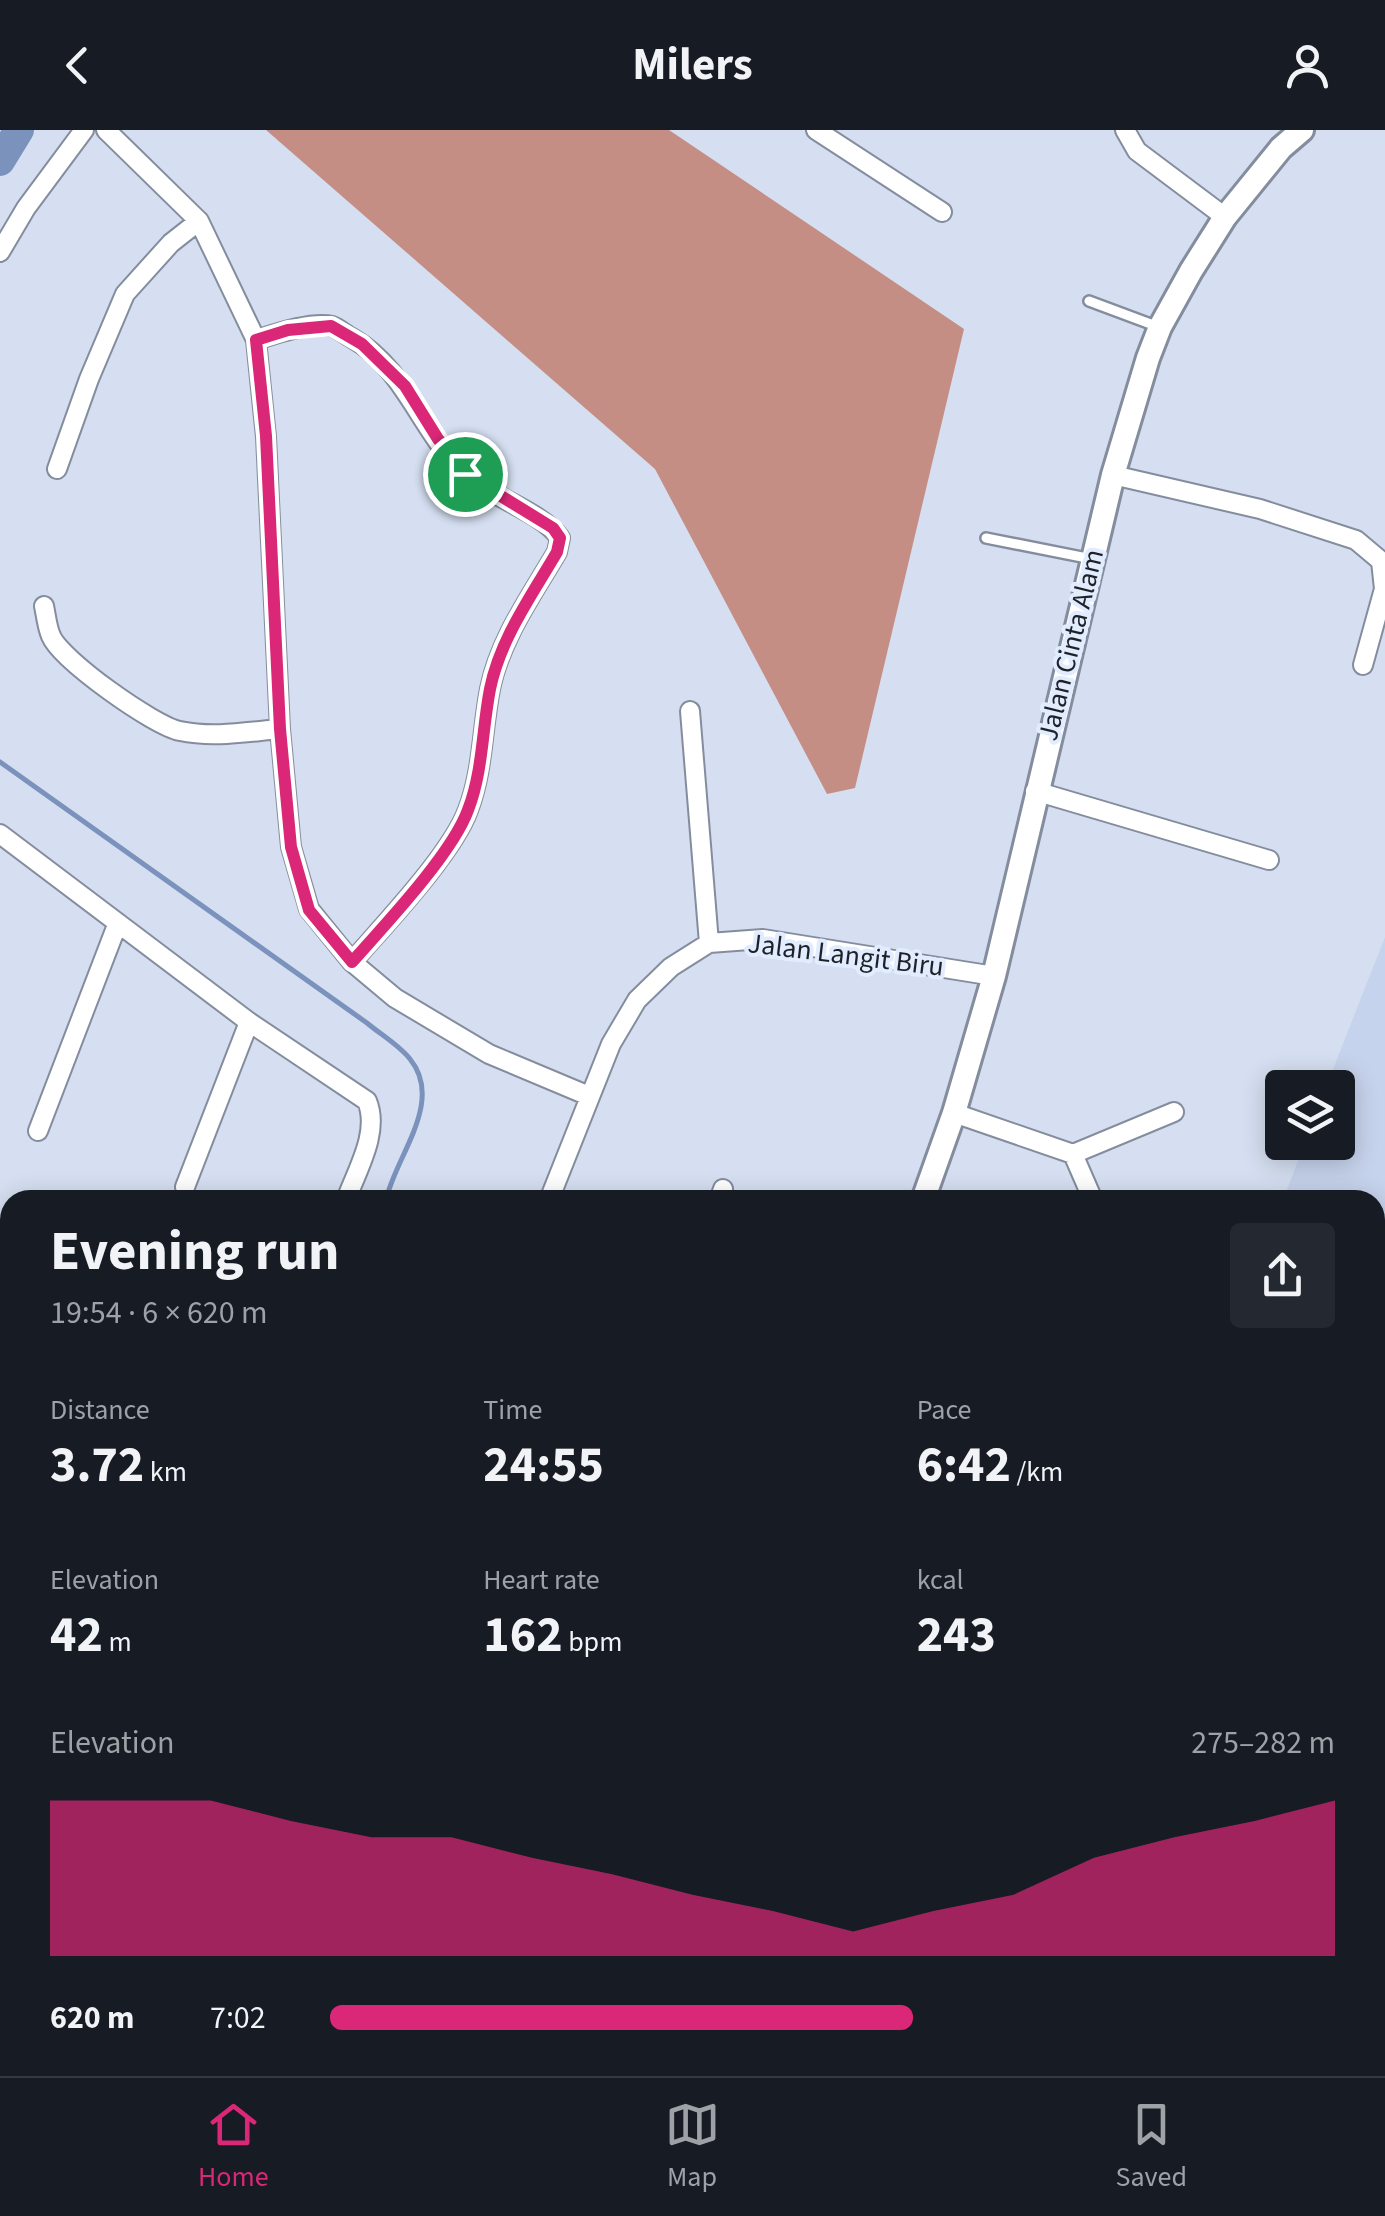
<!DOCTYPE html>
<meta charset="utf-8">
<style>
body{margin:0;font-family:"Source Sans 3",sans-serif;background:#242831;color:#f1f3f6;height:100vh;display:flex;flex-direction:column;font-size:38px;white-space:nowrap}
*{box-sizing:border-box;margin:0}
p{font-size:32px;color:#9ea1a6}
.icon{flex:none;width:55px;height:55px;fill:none;stroke:currentColor;stroke-width:2;stroke-linecap:round;stroke-linejoin:round}
.map{position:relative;flex:1;overflow:hidden}
.side{position:absolute;left:0px;top:1060px;width:1385px;height:888px;display:flex;flex-direction:column;background:#171b24;border-radius:30px 30px 0 0;box-shadow:0 5px 25px #0003}
.side>*{flex:none}
.controls{position:absolute;left:1265px;top:940px;display:grid;gap:20px}
.controls a{display:grid;place-items:center;width:90px;height:90px;border-radius:10px;background:#171b24;box-shadow:0 5px 25px #0003;font-size:50px}
.pin{position:absolute;display:grid;place-items:center;width:85px;height:85px;color:#fff;margin:-42px;border:5px solid #fff;border-radius:50%;box-shadow:0 2px 10px #0007}
.round{display:grid;place-items:center;flex:none;width:105px;height:105px;border-radius:10px;background:#242831}
.summary{display:flex;align-items:center;justify-content:space-between;height:170px;padding:0 50px}
h1{font-size:55px;font-weight:700;line-height:75px}
.metrics{display:grid;grid-template-columns:repeat(3,1fr);gap:15px;height:170px;padding:10px 50px}
.metrics div{display:grid;align-content:center}
.metrics b{font-size:50px;font-weight:700}
.metrics small{font-size:28px;font-weight:400}
.metrics p{font-size:28px}
.chart{height:280px;padding:20px 50px}
.chart p{display:flex;justify-content:space-between}
.chart svg{width:100%;height:180px;margin-top:10px;fill:#db2777;opacity:.7}
ul{padding:0 50px;list-style:none;font-size:32px}
li{display:grid;grid-template-columns:160px 120px 1fr;align-items:center;height:75px}
li i{height:25px;border-radius:12px;background:#db2777}
header{display:flex;justify-content:space-between;align-items:center;height:130px;padding:0 50px;background:#171b24;font-size:45px;font-weight:700}
.tab-bar{display:flex;justify-content:space-around;align-items:center;height:140px;border-top:2px solid #363941;background:#171b24;font-size:28px;color:#9ea1a6}
.tab-bar a{display:grid;justify-items:center;gap:5px}
.tab-bar .selected{color:#db2777}
.map>svg:first-child{display:block}
.built{fill:#c6d3ec}
.forest{fill:#c58e84}
.lines{fill:none;stroke-linecap:round;stroke-linejoin:round}
.stream{stroke:#7b92bc;stroke-width:5}
.river{stroke:#7b92bc;stroke-width:30}
.service-casing{stroke:#848d9e;stroke-width:14}
.minor-casing{stroke:#848d9e;stroke-width:22}
.tertiary-casing{stroke:#848d9e;stroke-width:28}
.motorway-casing{stroke:#fff;stroke-width:40}
.service{stroke:#fff;stroke-width:9}
.minor{stroke:#fff;stroke-width:18}
.tertiary{stroke:#fff;stroke-width:22}
.motorway{stroke:#f6ac9d;stroke-width:35}
.route-casing{stroke:#fff;stroke-width:20}
.route{stroke:#db2777;stroke-width:12}
.labels{text-anchor:middle;dominant-baseline:central;stroke-width:8;stroke-linejoin:round;paint-order:stroke}
.street-label{font-size:28px;fill:#1e2228;stroke:#e2ecff}
</style>
<header><svg class="icon" aria-label="back" viewBox="0 0 24 24"><path d="M15 5l-7 7 7 7"/></svg>Milers<svg class="icon" aria-label="person" viewBox="0 0 24 24"><circle cx="12" cy="8" r="4"/><path d="M4 21q1-7 8-7t8 7"/></svg></header>
<div class="map">
<svg width="1385" height="1946" viewBox="0 0 1385 1946">
<rect width="100%" height="100%" fill="#d5dff1"/>
<path class="built" d="M1385 807V1248L1375 1245V1070H1283L1305 1013 1338 1012V958L1326 957Z"/>
<path class="forest" d="M266 0H669L964 199 855 658 827 664 655 339Z"/>
<g class="lines">
<path class="stream" d="M0 632 367 893C380 904 399 915 410 929 445 972 395 1027 386 1070
M734 1946V1938"/>
<path class="river" d="M0 31 19 0"/>
<defs>
<path id="service" d="M1089 171 1156 196
M986 408 1092 429"/>
<path id="minor" d="M106 0 199 91 256 210 266 307 280 599 291 717 309 779 352 832 395 868 489 924 589 966
M816 0 942 82
M1125 0 1137 21 1225 87
M0 122 26 78 84 0
M256 210C275 204 312 191 332 196 338 198 346 205 352 208 406 239 421 303 465 343 491 368 541 381 560 408L557 422C532 465 500 509 490 559 482 600 483 641 468 680 452 724 384 795 352 832
M57 339 89 249 125 164 171 113 199 91
M1113 345 1260 379 1356 410 1381 431 1384 459 1363 535
M44 476C46 485 47 497 51 506 61 530 154 596 180 601 213 608 246 602 280 599
M690 581 709 813
M1035 661 1269 730
M0 704 249 892 367 971C380 1002 357 1040 346 1070
M954 983 1073 1024 1093 1070
M38 1001 117 795
M1073 1024 1174 982
M185 1057 249 892
M549 1070 611 914 637 870 671 837 709 813 763 809 994 846
M719 1070 723 1059
M0 1190 10 1192
M1375 1429 1385 1444
M1375 1539 1385 1519
M0 1770H10
M537 1938 538 1946"/>
<path id="tertiary" d="M923 1070 954 983 994 846 1113 345 1148 228 1160 197 1191 141 1225 87 1281 18 1302 0"/>
<path id="motorway" d="M1375 1735 1385 1730
M1375 1811 1385 1809
M1375 1852 1385 1849
M1375 1875 1385 1877
M927 1946 931 1938
M1009 1946 1024 1938
M1048 1946 1065 1938
M1138 1946 1158 1938"/>
</defs>
<use href="#service" class="service-casing"/>
<use href="#minor" class="minor-casing"/>
<use href="#tertiary" class="tertiary-casing"/>
<use href="#motorway" class="motorway-casing"/>
<use href="#service" class="service"/>
<use href="#minor" class="minor"/>
<use href="#tertiary" class="tertiary"/>
<use href="#motorway" class="motorway"/>
</g>
<g class="lines">
<defs>
<path id="route" d="M331 196 362 214 405 256 438 309 465 344 553 398 560 408 557 422C532 465 500 509 490 559 482 600 483 641 468 680 452 724 384 796 352 832L309 780 291 717 280 599 266 306 256 210 288 200Z"/>
</defs>
<use href="#route" class="route-casing"/>
<use href="#route" class="route"/>
</g>
<g class="labels">
<g class="street-label">
<text transform="translate(1071 515) rotate(-76)">Jalan Cinta Alam</text>
<text transform="translate(846 825) rotate(7)">Jalan Langit Biru</text>
</g>
</g>
</svg>
<div class="controls">
<a><svg class="icon" aria-label="layers" viewBox="0 0 24 24"><path d="M12 4l9 5-9 5-9-5zM3 14l9 5 9-5"/></svg></a>
</div>
<div class="pin" style="left:465px;top:344px;background:#1e9e55"><svg class="icon" aria-label="arrive" viewBox="0 0 24 24"><path d="M6 21V4h12l-3 4 3 4H6"/></svg></div>
<section class="side">
<div class="summary"><div><h1>Evening run</h1><p>19:54 · 6 × 620 m</p></div><a class="round"><svg class="icon" aria-label="share" viewBox="0 0 24 24"><path d="M12 15V3M7 8l5-5 5 5M5 13v7h14v-7"/></svg></a></div>
<div class="metrics">
<div><p>Distance</p><b>3.72<small> km</small></b></div>
<div><p>Time</p><b>24:55</b></div>
<div><p>Pace</p><b>6:42<small> /km</small></b></div>
</div>
<div class="metrics">
<div><p>Elevation</p><b>42<small> m</small></b></div>
<div><p>Heart rate</p><b>162<small> bpm</small></b></div>
<div><p>kcal</p><b>243</b></div>
</div>
<div class="chart"><p><span>Elevation</span>275–282 m</p>
<svg viewBox="0 0 160 44" preserveAspectRatio="none"><path d="M0 44V6L10 6L20 6L30 11L40 15L50 15L60 20L70 24L80 29L90 33L100 38L110 33L120 29L130 20L140 15L150 11L160 6V44z"/></svg>
</div>
<ul>
<li><b>620 m</b>7:02<i style="width:58%"></i></li>
</ul>
</section>
</div>
<nav class="tab-bar">
<a class="selected"><svg class="icon" aria-label="home" viewBox="0 0 24 24"><path d="M3 11l9-7 9 7M6 9v11h12V9"/></svg>Home</a>
<a><svg class="icon" aria-label="map" viewBox="0 0 24 24"><path d="M3 6l6-2 6 2 6-2v14l-6 2-6-2-6 2zM9 4v14M15 6v14"/></svg>Map</a>
<a><svg class="icon" aria-label="saved" viewBox="0 0 24 24"><path d="M7 4h10v16l-5-4-5 4z"/></svg>Saved</a>
</nav>
